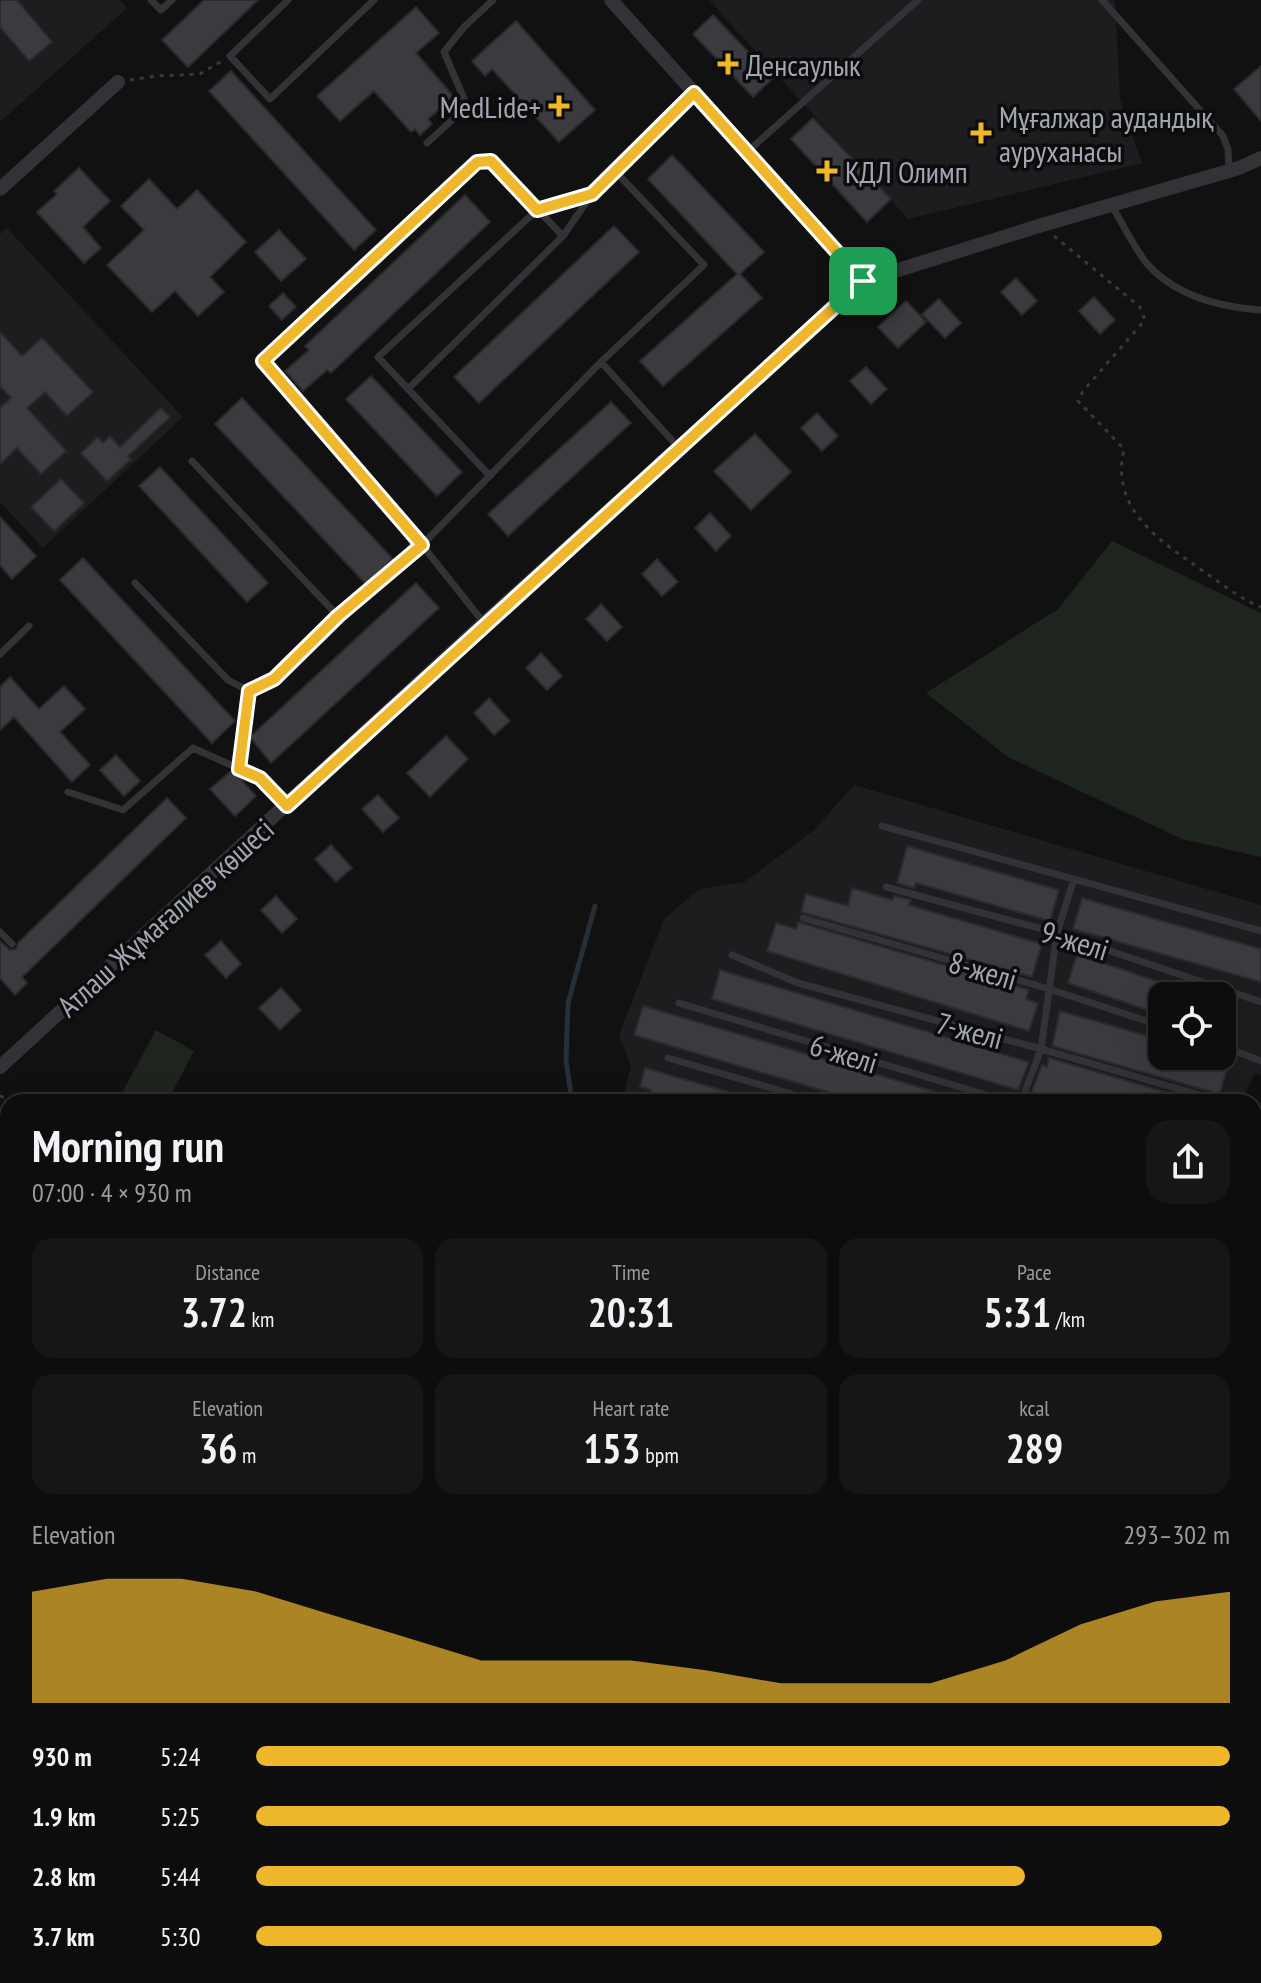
<!DOCTYPE html>
<meta charset="utf-8">
<style>
body{margin:0;font-family:"PT Sans Narrow",sans-serif;background:#161617;color:#f1f3f6;height:100vh;display:flex;flex-direction:column;font-size:30px;white-space:nowrap}
*{box-sizing:border-box;margin:0}
p{font-size:26px;color:#9a9c9e}
.icon{flex:none;width:44px;height:44px;fill:none;stroke:currentColor;stroke-width:2;stroke-linecap:round;stroke-linejoin:round}
.map{position:relative;flex:1;overflow:hidden}
.side{position:absolute;left:0px;top:1094px;width:1262px;height:890px;display:flex;flex-direction:column;background:#0d0d0e;border-radius:24px 24px 0 0;box-shadow:0 8px 32px #0002,0 0 0 2px #2d2d2e}
.side>*{flex:none}
.buttons{position:absolute;left:1148px;top:982px;display:grid;gap:16px}
.buttons a{display:grid;place-items:center;width:88px;height:88px;border-radius:16px;background:#0d0d0e;box-shadow:0 8px 32px #0002,0 0 0 2px #2d2d2e;font-size:40px}
.pin{position:absolute;display:grid;place-items:center;width:68px;height:68px;color:#fff;margin:-34px;border-radius:16px;box-shadow:0 4px 12px #0006}
.round{display:grid;place-items:center;flex:none;width:84px;height:84px;border-radius:24px;background:#161617}
.summary{display:flex;align-items:center;justify-content:space-between;height:136px;padding:0 32px}
h1{font-size:44px;font-weight:800;line-height:60px}
.metrics{display:grid;grid-template-columns:repeat(3,1fr);gap:12px;height:136px;padding:8px 32px}
.metrics div{display:grid;align-content:center;border-radius:20px;background:#161617;text-align:center}
.metrics b{font-size:40px;font-weight:800}
.metrics small{font-size:22px;font-weight:400}
.metrics p{font-size:22px}
.chart{height:224px;padding:16px 32px}
.chart p{display:flex;justify-content:space-between}
.chart svg{width:100%;height:144px;margin-top:8px;fill:#efb72c;opacity:.7}
ul{padding:0 32px;list-style:none;font-size:26px}
li{display:grid;grid-template-columns:128px 96px 1fr;align-items:center;height:60px}
li i{height:20px;border-radius:10px;background:#efb72c}
.map>svg:first-child{display:block}
.built{fill:#1d1d1f;fill-rule:evenodd}
.green{fill:#1d251e}
.lines{fill:none;stroke-linecap:round;stroke-linejoin:round}
.stream{stroke:#272f36;stroke-width:5}
.building{fill:#3b3b3f;stroke:#2b2b2e;stroke-width:2}
.path{stroke:#38393e;stroke-width:3;stroke-dasharray:4 6;stroke-linecap:butt}
.service{stroke:#323237;stroke-width:7}
.minor{stroke:#323237;stroke-width:14}
.tertiary{stroke:#323237;stroke-width:16}
.route-casing{stroke:#fff;stroke-width:16}
.route{stroke:#efb72c;stroke-width:10}
.poi-dot{fill:#efb72c;stroke:#0c0c0d;stroke-width:3}
.labels{text-anchor:middle;dominant-baseline:central;stroke-width:7;stroke-linejoin:round;paint-order:stroke}
.poi-label{font-size:30px;fill:#a2a6b3;stroke:#0c0c0d;text-anchor:start}
.street-label{font-size:30px;fill:#a2a6b3;stroke:#0c0c0d}
</style>
<div class="map">
<svg width="1261" height="1983" viewBox="0 0 1261 1983">
<rect width="100%" height="100%" fill="#111112"/>
<path class="built" d="M0 0H120L127 8 0 122Z
M709 0H1115L1120 99 1142 163 908 219Z
M7 228 183 417 43 548 0 502V234Z
M854 785 1261 905V1075L1255 1073 1241 1102H622L631 1066 619 1035 664 919 699 889 744 882 814 830ZM1162 996H1222V1056H1162Z
M226 1976H589L605 1983H220Z
M882 1976H1063L1060 1983H879Z"/>
<path class="green" d="M1112 541 1261 613V857L1182 839 1008 757 926 693 1058 609Z
M156 1030 194 1051 167 1102H117Z"/>
<g class="lines">
<path class="stream" d="M572 1102 566 1060 568 1003 595 906"/>
</g>
<path class="building" d="M0 0H17L52 42 29 61 0 27Z
M204 0H258L188 67 162 40Z
M416 7 439 33 416 53 454 97 428 119 432 124 420 135 415 129 411 132 374 91 340 121 317 96Z
M713 15 773 78 753 97 693 34Z
M516 21 595 110 559 142 492 69 485 76 472 61Z
M1261 66V121L1234 89Z
M231 71 376 230 354 250 209 91Z
M813 118 891 199 867 222 791 139Z
M672 155 764 252 740 274 762 298 663 386 640 361 737 274 648 179Z
M79 168 110 201 83 227 101 248 84 263 37 212 57 194 54 191Z
M149 179 177 209 197 190 246 242 210 277 224 292 198 316 175 291 152 312 107 265 144 230 121 206Z
M465 195 490 222 331 373 327 370 303 391 285 371 309 350 305 346Z
M614 226 639 252 479 403 454 377Z
M279 230 306 259 281 281 255 252Z
M1016 278 1037 301 1022 315 1001 292Z
M283 293 296 307 282 320 269 306Z
M1094 297 1115 320 1100 334 1079 311Z
M939 299 961 323 945 338 922 314Z
M906 301 926 322 898 348 878 327Z
M0 332 22 356 42 338 93 392 67 416 45 392 27 408 66 451 41 474 17 448 0 464V408L11 398 0 386Z
M866 367 887 389 871 404 850 381Z
M371 376 462 472 437 496 346 399Z
M242 398 393 559 366 584 215 424Z
M611 402 631 423 508 536 488 514Z
M161 408 170 417 128 456 131 459 107 481 81 453 98 437 103 443 110 436 120 447Z
M817 413 838 436 822 451 801 428Z
M755 434 791 472 751 510 714 471Z
M160 467 268 583 247 602 139 486Z
M61 479 84 503 54 531 31 507Z
M710 513 731 536 716 551 695 528Z
M0 517 36 556 12 579 0 565Z
M83 558 235 721 212 743 60 580Z
M657 559 678 582 662 596 642 574Z
M416 583 439 608 271 763 250 737Z
M601 604 622 627 607 641 586 619Z
M541 653 562 676 547 690 526 668Z
M10 677 39 709 64 686 85 709 60 732 90 765 72 782 14 717 0 730V687Z
M489 698 510 721 494 735 474 713Z
M446 736 468 759 430 797 407 773Z
M116 755 140 781 124 796 100 770Z
M230 772 237 775 256 796 235 816 210 789Z
M378 795 399 818 383 832 362 809Z
M167 798 186 818 22 977 27 983 15 995 0 978V941L10 950 16 949 18 943Z
M331 845 352 868 336 882 315 859Z
M907 846 1059 890 1050 921 916 883 914 888 897 883Z
M852 888 892 900 894 896 911 900 909 905 1042 944 1032 977 801 912 806 894 848 906Z
M276 896 297 919 282 933 261 910Z
M1082 898 1261 949V982L1073 929Z
M798 922 1029 990 1026 999 1038 1003 1029 1031 767 951 776 923 796 929Z
M221 941 241 964 226 978 205 955Z
M1077 954 1194 994 1193 996H1162V1015L1068 983Z
M720 970 1029 1062 1018 1090 712 999Z
M281 988 301 1010 280 1030 259 1008Z
M643 1006 960 1099V1102H862L634 1035Z
M1060 1011 1162 1040V1056H1215L1230 1060 1217 1102H1215L1216 1096 1212 1092 1052 1046Z
M1049 1058 1200 1102H1053L1039 1098 1031 1094 1042 1065 1047 1067Z
M645 1068 750 1098 749 1102H647L651 1090 640 1087Z"/>
<g class="lines">
<path class="path" d="M130 80 156 76 200 74 222 61
M1054 236 1140 307 1145 320 1083 391 1078 401 1124 449C1110 510 1159 540 1203 571 1222 584 1239 598 1261 607
M0 1096 16 1102
M1254 1551 1261 1553"/>
<path class="service" d="M151 0 161 10 172 0
M288 0 230 56 270 99 374 0
M1102 0 1223 136 1228 149 1229 171
M427 143 462 111 465 101 444 52 464 27 493 0
M747 152 918 0
M1112 206C1122 223 1132 243 1144 260 1172 295 1218 307 1261 310
M601 362 704 265 614 170
M408 389 378 357 537 210 592 194
M490 476 408 389 563 236 592 194 694 93
M135 583 228 680 249 691 274 679 338 616 192 461
M338 616 422 545 601 362 678 447
M484 623 422 545 263 361 477 162 491 161 563 236
M0 654 29 626
M239 769 249 691
M68 792 123 810 193 748 260 778 286 805
M882 826 1261 931
M886 887 1057 933 1261 1002
M803 918 1049 989 1162 1026
M0 932 12 944
M732 955 798 983 1041 1049 1210 1098
M679 1003 1010 1102
M1222 1046 1261 1061
M668 1058 819 1102
M1021 1102 1041 1049 1057 933 1074 879
M1254 1292 1261 1288
M0 1322 8 1299
M1254 1741 1261 1744"/>
<path class="minor" d="M611 0 863 281
M0 189 118 82
M0 1067 484 623 863 281 1042 225 1239 168 1261 158
M761 1983 764 1976"/>
<path class="tertiary" d="M0 1182 8 1185
M1254 1608 1261 1610"/>
</g>
<g class="lines">
<defs>
<path id="route" d="M694 93 863 281 287 806 260 778 239 769 249 691 274 679 338 616 422 545 263 361 477 162 491 161 537 210 592 194Z"/>
</defs>
<use href="#route" class="route-casing"/>
<use href="#route" class="route"/>
</g>
<g class="poi-dot">
<path d="M724 52h8v8h8v8h-8v8h-8v-8h-8v-8h8z"/>
<path d="M555 94h8v8h8v8h-8v8h-8v-8h-8v-8h8z"/>
<path d="M977 121h8v8h8v8h-8v8h-8v-8h-8v-8h8z"/>
<path d="M823 159h8v8h8v8h-8v8h-8v-8h-8v-8h8z"/>
</g>
<g class="labels">
<g class="poi-label">
<text x="746" y="64">Денсаулык</text>
<text x="541" y="106" text-anchor="end">MedLide+</text>
<text x="999" y="116">Мұғалжар аудандық<tspan x="999" dy="34">ауруханасы</tspan></text>
<text x="845" y="171">КДЛ Олимп</text>
</g>
<g class="street-label">
<text transform="translate(165 917) rotate(-42)">Атлаш Жұмағалиев көшесі</text>
<text transform="translate(1075 940) rotate(17)">9-желі</text>
<text transform="translate(983 970) rotate(16)">8-желі</text>
<text transform="translate(970 1030) rotate(15)">7-желі</text>
<text transform="translate(844 1053) rotate(17)">6-желі</text>
</g>
</g>
</svg>
<div class="buttons">
<a><svg class="icon" aria-label="locate" viewBox="0 0 24 24"><circle cx="12" cy="12" r="6"/><path d="M12 2v4M12 18v4M2 12h4M18 12h4"/></svg></a>
</div>
<div class="pin" style="left:863px;top:281px;background:#1e9e55"><svg class="icon" aria-label="arrive" viewBox="0 0 24 24"><path d="M6 21V4h12l-3 4 3 4H6"/></svg></div>
<section class="side">
<div class="summary"><div><h1>Morning run</h1><p>07:00 · 4 × 930 m</p></div><a class="round"><svg class="icon" aria-label="share" viewBox="0 0 24 24"><path d="M12 15V3M7 8l5-5 5 5M5 13v7h14v-7"/></svg></a></div>
<div class="metrics">
<div><p>Distance</p><b>3.72<small> km</small></b></div>
<div><p>Time</p><b>20:31</b></div>
<div><p>Pace</p><b>5:31<small> /km</small></b></div>
</div>
<div class="metrics">
<div><p>Elevation</p><b>36<small> m</small></b></div>
<div><p>Heart rate</p><b>153<small> bpm</small></b></div>
<div><p>kcal</p><b>289</b></div>
</div>
<div class="chart"><p><span>Elevation</span>293–302 m</p>
<svg viewBox="0 0 160 44" preserveAspectRatio="none"><path d="M0 44V10L10 6L20 6L30 10L40 17L50 24L60 31L70 31L80 31L90 34L100 38L110 38L120 38L130 31L140 20L150 13L160 10V44z"/></svg>
</div>
<ul>
<li><b>930 m</b>5:24<i style="width:100%"></i></li>
<li><b>1.9 km</b>5:25<i style="width:100%"></i></li>
<li><b>2.8 km</b>5:44<i style="width:79%"></i></li>
<li><b>3.7 km</b>5:30<i style="width:93%"></i></li>
</ul>
</section>
</div>
